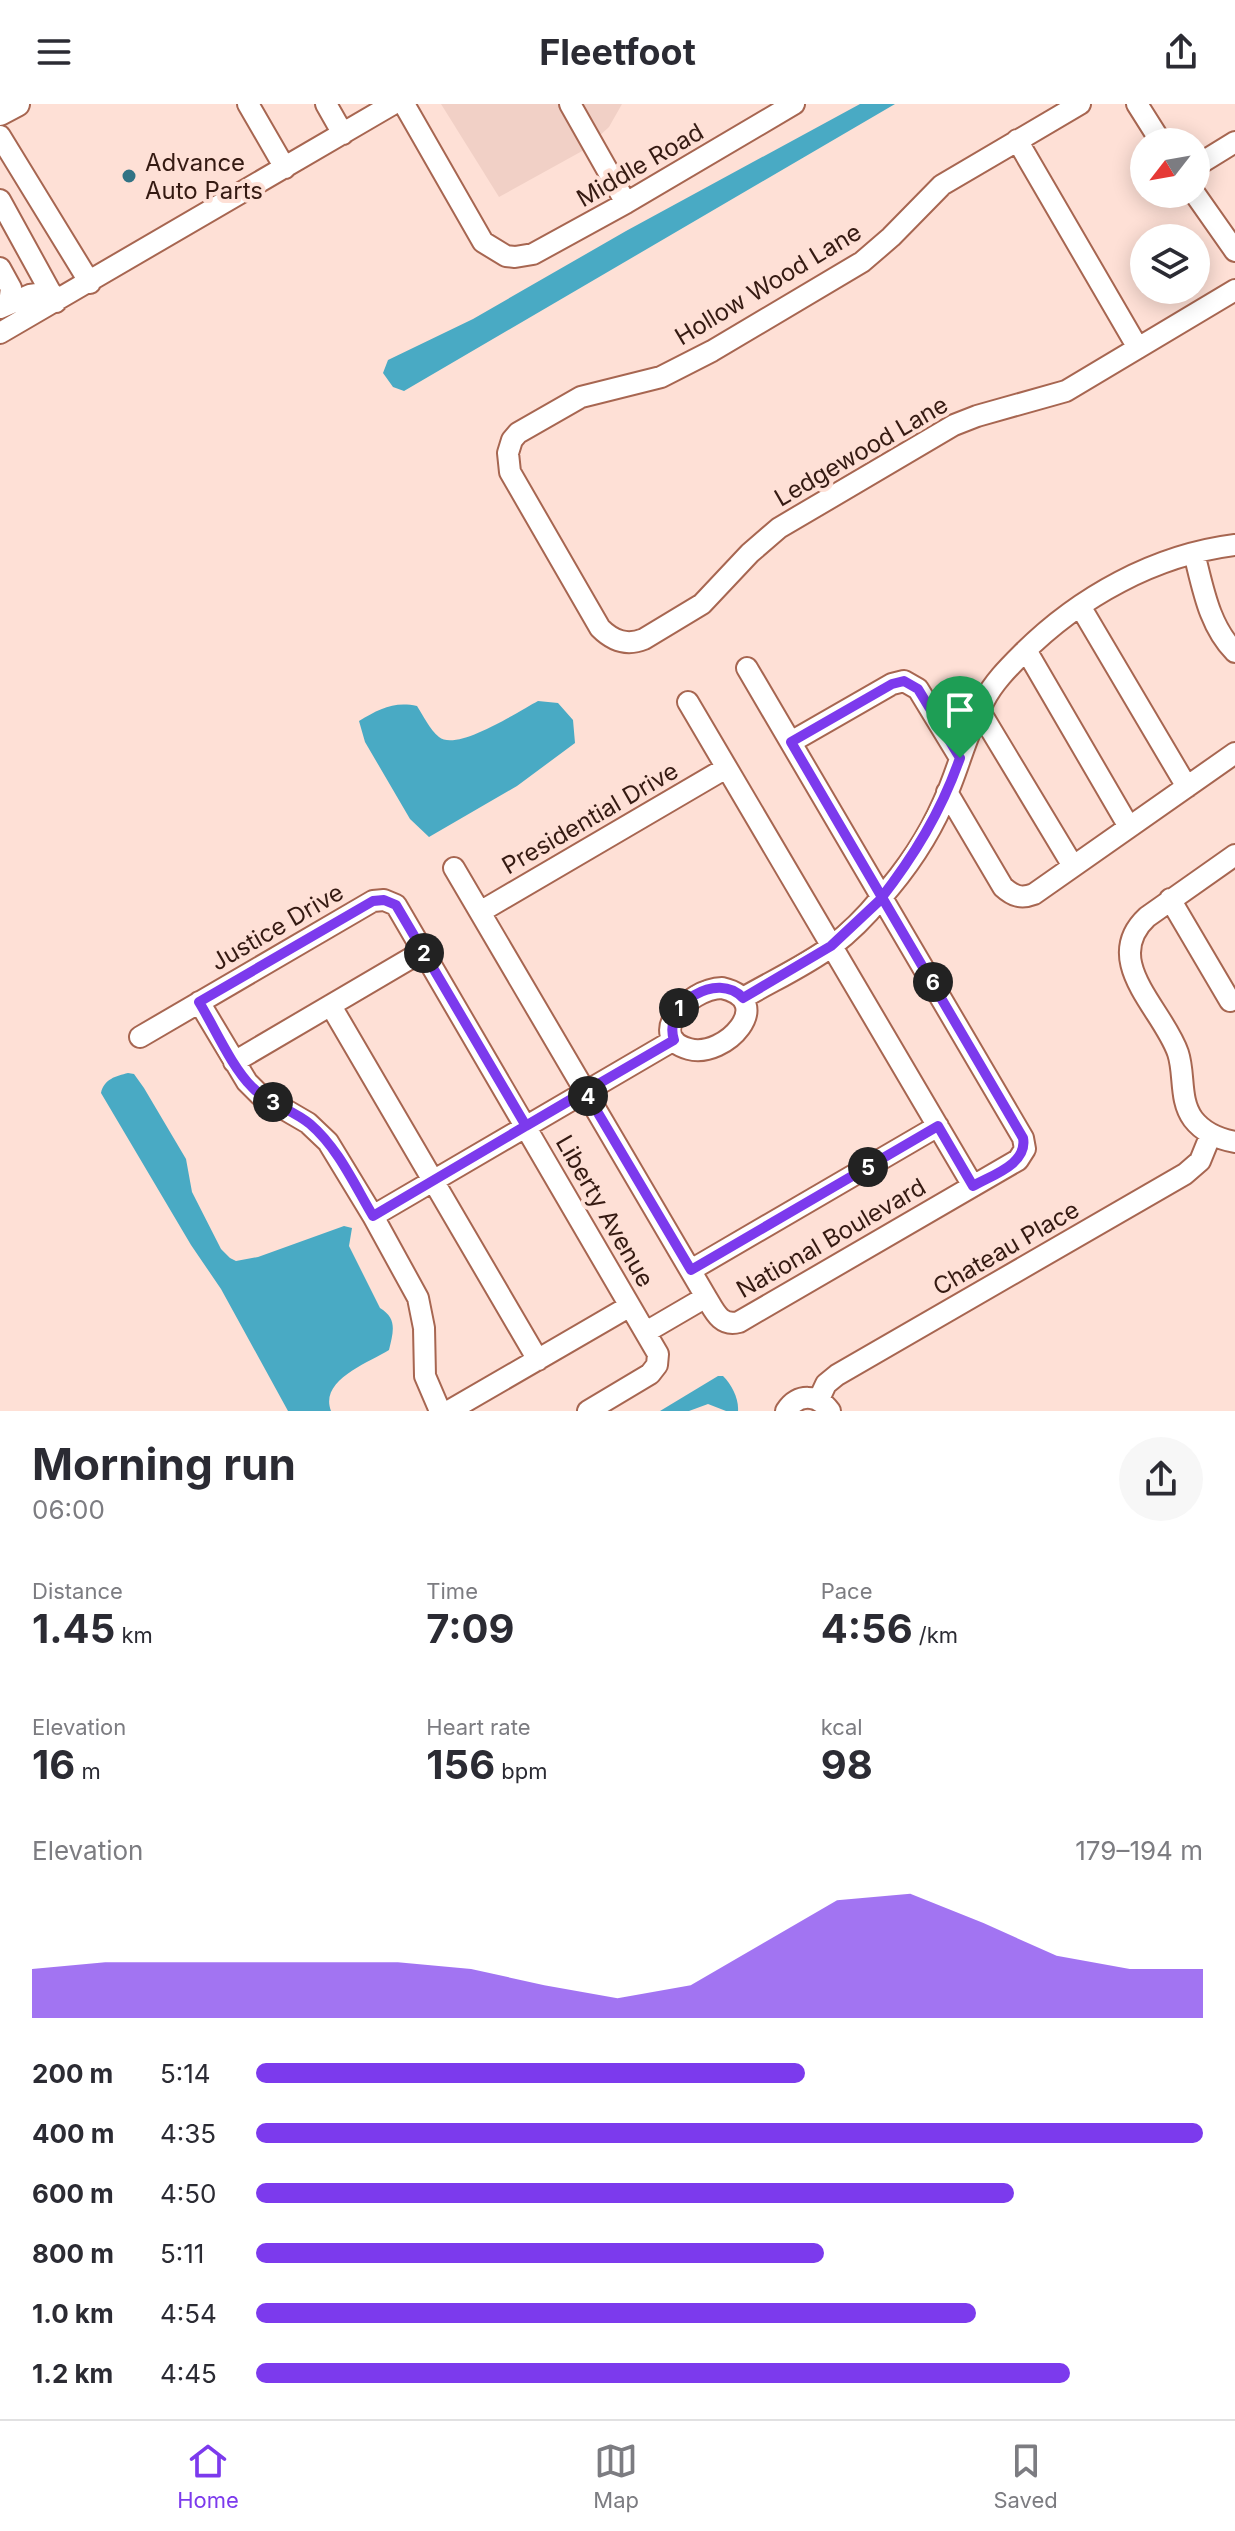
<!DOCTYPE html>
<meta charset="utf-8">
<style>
body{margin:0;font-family:Inter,sans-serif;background:#f7f7f7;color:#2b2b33;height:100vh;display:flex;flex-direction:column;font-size:30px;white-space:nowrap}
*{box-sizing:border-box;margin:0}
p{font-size:26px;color:#7c7c81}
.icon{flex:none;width:44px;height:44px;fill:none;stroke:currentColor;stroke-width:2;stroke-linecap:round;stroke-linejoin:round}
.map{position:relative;height:1307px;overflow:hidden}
.details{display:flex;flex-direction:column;background:#fff;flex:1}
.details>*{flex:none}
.needle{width:52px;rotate:239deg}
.fabs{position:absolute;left:1130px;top:24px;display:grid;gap:16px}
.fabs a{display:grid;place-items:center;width:80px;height:80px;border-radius:50%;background:#fff;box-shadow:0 4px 20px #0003;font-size:40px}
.pin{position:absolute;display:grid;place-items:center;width:68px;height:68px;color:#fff;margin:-82px -34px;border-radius:50% 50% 50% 0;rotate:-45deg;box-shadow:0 0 8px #0007}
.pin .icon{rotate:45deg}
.km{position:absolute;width:40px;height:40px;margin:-20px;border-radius:50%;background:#222;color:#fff;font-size:22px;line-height:40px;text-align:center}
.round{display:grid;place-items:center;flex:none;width:84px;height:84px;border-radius:42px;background:#f7f7f7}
.summary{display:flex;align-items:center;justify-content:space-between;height:136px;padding:0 32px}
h1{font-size:44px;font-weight:700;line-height:60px}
.stats{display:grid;grid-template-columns:repeat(3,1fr);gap:12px;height:136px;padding:8px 32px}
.stats div{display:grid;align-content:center}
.stats b{font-size:40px;font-weight:700}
.stats small{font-size:22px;font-weight:400}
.stats p{font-size:22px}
.chart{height:224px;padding:16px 32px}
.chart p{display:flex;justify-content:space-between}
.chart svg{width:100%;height:144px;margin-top:8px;fill:#7c3aed;opacity:.7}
ul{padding:0 32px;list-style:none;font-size:26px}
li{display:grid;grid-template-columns:128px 96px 1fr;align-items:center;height:60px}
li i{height:20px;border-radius:10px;background:#7c3aed}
header{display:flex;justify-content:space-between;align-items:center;height:104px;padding:0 32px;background:#fff;font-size:36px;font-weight:700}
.dock{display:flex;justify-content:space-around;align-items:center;height:112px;border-top:2px solid #e1e1e2;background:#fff;font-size:22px;color:#7c7c81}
.dock a{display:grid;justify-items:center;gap:4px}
.dock .current{color:#7c3aed}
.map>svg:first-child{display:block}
.built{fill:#f1d0c6}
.water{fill:#49aac4}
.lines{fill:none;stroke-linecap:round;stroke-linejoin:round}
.minor-casing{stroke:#a76651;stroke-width:24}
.major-casing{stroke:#a76651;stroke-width:28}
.minor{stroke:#fff;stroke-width:20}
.major{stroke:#fff;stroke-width:24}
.route-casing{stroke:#fff;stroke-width:16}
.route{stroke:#7c3aed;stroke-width:10}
.poi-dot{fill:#317385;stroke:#fee0d6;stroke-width:3}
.labels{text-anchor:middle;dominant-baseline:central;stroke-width:8;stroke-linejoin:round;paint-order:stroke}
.poi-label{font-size:24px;fill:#351a12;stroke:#fee0d6;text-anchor:start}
.street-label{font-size:24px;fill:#351a12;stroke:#fee0d6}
</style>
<header><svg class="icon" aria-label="menu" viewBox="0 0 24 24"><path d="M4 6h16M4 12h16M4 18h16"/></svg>Fleetfoot<svg class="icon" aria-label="share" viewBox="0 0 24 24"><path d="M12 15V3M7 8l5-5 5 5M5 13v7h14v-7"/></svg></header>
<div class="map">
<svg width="1235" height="1307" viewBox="0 0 1235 1307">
<rect width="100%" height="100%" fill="#fee0d6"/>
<path class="built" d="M441 0H622L609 23 584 46 499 93Z"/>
<path class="water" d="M860 0H895L404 287 393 283 383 269 388 256 473 215 626 127Z
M538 597 558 599 573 616 575 639 517 682 429 733 410 715 365 638 359 617C379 605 394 597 417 602 423 611 430 626 439 633 457 648 519 607 538 597Z
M128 969 134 970 144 984 186 1055 192 1088 221 1145 230 1154 236 1157 258 1153 344 1122 352 1124 349 1142 380 1204C398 1215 393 1228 389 1246 368 1259 319 1276 331 1307H288L221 1185 191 1141 101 989C104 975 116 972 128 969Z
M718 1272H723C732 1281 739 1295 738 1307H726L708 1300 689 1307H660Z"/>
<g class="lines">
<defs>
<path id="minor" d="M248 0 285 64
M326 0 343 30
M404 0 483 138 506 152 515 153 533 150 626 99 794 0
M570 0 626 99
M1080 0 942 81 891 133 862 158 712 247 661 273 581 293 518 329 512 336 508 349 510 368 600 524C613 537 627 542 644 535L702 500 750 449 779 424 954 321 977 312 1066 287 1235 186
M1137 0 1161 38
M0 32 90 179
M1017 36 1138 244
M1196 62 1235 38
M1195 90 1235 147
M0 96 56 198
M0 164 11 184 9 200
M0 204 30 191 51 188
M0 229 393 0
M1194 449C1203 484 1209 522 1235 548
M1080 502 1187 683
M1026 546 1129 723
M688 598 973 1082
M979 606 1073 762
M791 638 892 580 904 577 918 585 960 654
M947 688 1003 783C1013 792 1021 795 1034 790L1235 649
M1235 751 1147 813C1100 857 1163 905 1178 949 1185 970 1179 996 1193 1015 1203 1028 1219 1035 1235 1038
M454 764 706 1193C714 1206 720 1223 739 1218L1018 1056 1025 1045 1023 1034 747 564
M1170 795 1230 897
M480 808 726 664
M722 884C778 897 725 955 689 945 645 933 687 885 722 884Z
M743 894C772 877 805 862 832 842 849 829 867 811 880 795 905 767 928 733 943 699 959 665 966 629 984 597 993 579 1008 564 1022 550 1079 493 1155 451 1235 441
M199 898 247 978 260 991 308 1019 328 1038 373 1112 418 1194 424 1224 425 1272 440 1307
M331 902 538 1256
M140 933 373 797 384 796 396 801 658 1250 657 1261 650 1270 588 1307
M234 958 423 847
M373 1112 674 936
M691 1166 938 1022
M646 1228 706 1193
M819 1295 826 1280 837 1271 1185 1070 1200 1057 1211 1030
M449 1307 630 1202
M786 1307C798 1289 818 1290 830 1307"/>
<path id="major" d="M0 9 17 0"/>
</defs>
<use href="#minor" class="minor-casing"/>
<use href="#major" class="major-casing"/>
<use href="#minor" class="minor"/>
<use href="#major" class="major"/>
</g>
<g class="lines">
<defs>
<path id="route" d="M960 654C941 708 914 752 879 797L831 842 743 894C718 866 662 900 674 936L526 1022 396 801 384 796 373 797 199 898C215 924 231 962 252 983 268 1000 292 1005 310 1020 338 1044 354 1080 373 1112L585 987 691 1166 938 1022 973 1082C992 1071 1028 1060 1023 1034L791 638 892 580 904 577 918 585 960 654"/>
</defs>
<use href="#route" class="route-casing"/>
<use href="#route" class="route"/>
</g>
<circle class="poi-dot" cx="129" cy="72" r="8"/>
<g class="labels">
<g class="poi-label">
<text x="145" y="58">Advance<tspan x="145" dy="28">Auto Parts</tspan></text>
</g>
<g class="street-label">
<text transform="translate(640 61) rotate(-30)">Middle Road</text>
<text transform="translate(768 180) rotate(-31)">Hollow Wood Lane</text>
<text transform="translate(861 347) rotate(-30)">Ledgewood Lane</text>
<text transform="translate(590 714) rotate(-30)">Presidential Drive</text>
<text transform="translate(277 823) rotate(-30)">Justice Drive</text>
<text transform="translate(605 1107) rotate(60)">Liberty Avenue</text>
<text transform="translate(831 1134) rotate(-30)">National Boulevard</text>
<text transform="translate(1006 1144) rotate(-30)">Chateau Place</text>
</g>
</g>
</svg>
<div class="fabs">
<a><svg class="needle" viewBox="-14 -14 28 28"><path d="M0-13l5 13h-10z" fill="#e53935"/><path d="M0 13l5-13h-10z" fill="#7c7c81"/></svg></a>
<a><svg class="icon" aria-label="layers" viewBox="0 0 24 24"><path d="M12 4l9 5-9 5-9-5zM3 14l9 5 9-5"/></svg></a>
</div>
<div class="pin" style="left:960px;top:654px;background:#1e9e55"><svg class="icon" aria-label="arrive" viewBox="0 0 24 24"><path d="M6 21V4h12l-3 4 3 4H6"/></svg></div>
<b class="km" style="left:679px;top:904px">1</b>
<b class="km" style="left:424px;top:849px">2</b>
<b class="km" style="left:273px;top:998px">3</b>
<b class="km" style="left:588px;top:992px">4</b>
<b class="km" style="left:868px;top:1063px">5</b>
<b class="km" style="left:933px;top:878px">6</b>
</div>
<section class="details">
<div class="summary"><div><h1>Morning run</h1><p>06:00</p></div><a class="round"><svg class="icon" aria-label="share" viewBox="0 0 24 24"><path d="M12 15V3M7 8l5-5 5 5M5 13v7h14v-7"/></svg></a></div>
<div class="stats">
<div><p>Distance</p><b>1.45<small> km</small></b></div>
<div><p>Time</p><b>7:09</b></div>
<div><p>Pace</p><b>4:56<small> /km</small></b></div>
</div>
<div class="stats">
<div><p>Elevation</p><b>16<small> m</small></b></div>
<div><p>Heart rate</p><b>156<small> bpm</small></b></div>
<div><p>kcal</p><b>98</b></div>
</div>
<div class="chart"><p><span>Elevation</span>179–194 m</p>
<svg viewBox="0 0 160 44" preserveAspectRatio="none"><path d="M0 44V29L10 27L20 27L30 27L40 27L50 27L60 29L70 34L80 38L90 34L100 21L110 8L120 6L130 15L140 25L150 29L160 29V44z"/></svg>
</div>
<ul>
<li><b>200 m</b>5:14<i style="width:58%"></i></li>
<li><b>400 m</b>4:35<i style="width:100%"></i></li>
<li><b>600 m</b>4:50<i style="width:80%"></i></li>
<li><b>800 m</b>5:11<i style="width:60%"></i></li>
<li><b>1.0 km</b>4:54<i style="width:76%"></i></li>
<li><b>1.2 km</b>4:45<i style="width:86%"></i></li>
</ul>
</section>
<nav class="dock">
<a class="current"><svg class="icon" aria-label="home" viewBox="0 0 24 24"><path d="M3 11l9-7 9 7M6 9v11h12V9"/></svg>Home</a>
<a><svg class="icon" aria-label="map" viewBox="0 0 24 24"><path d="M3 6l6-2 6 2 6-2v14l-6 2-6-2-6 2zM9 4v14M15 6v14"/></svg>Map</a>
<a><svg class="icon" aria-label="saved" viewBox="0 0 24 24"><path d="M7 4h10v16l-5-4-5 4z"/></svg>Saved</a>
</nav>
